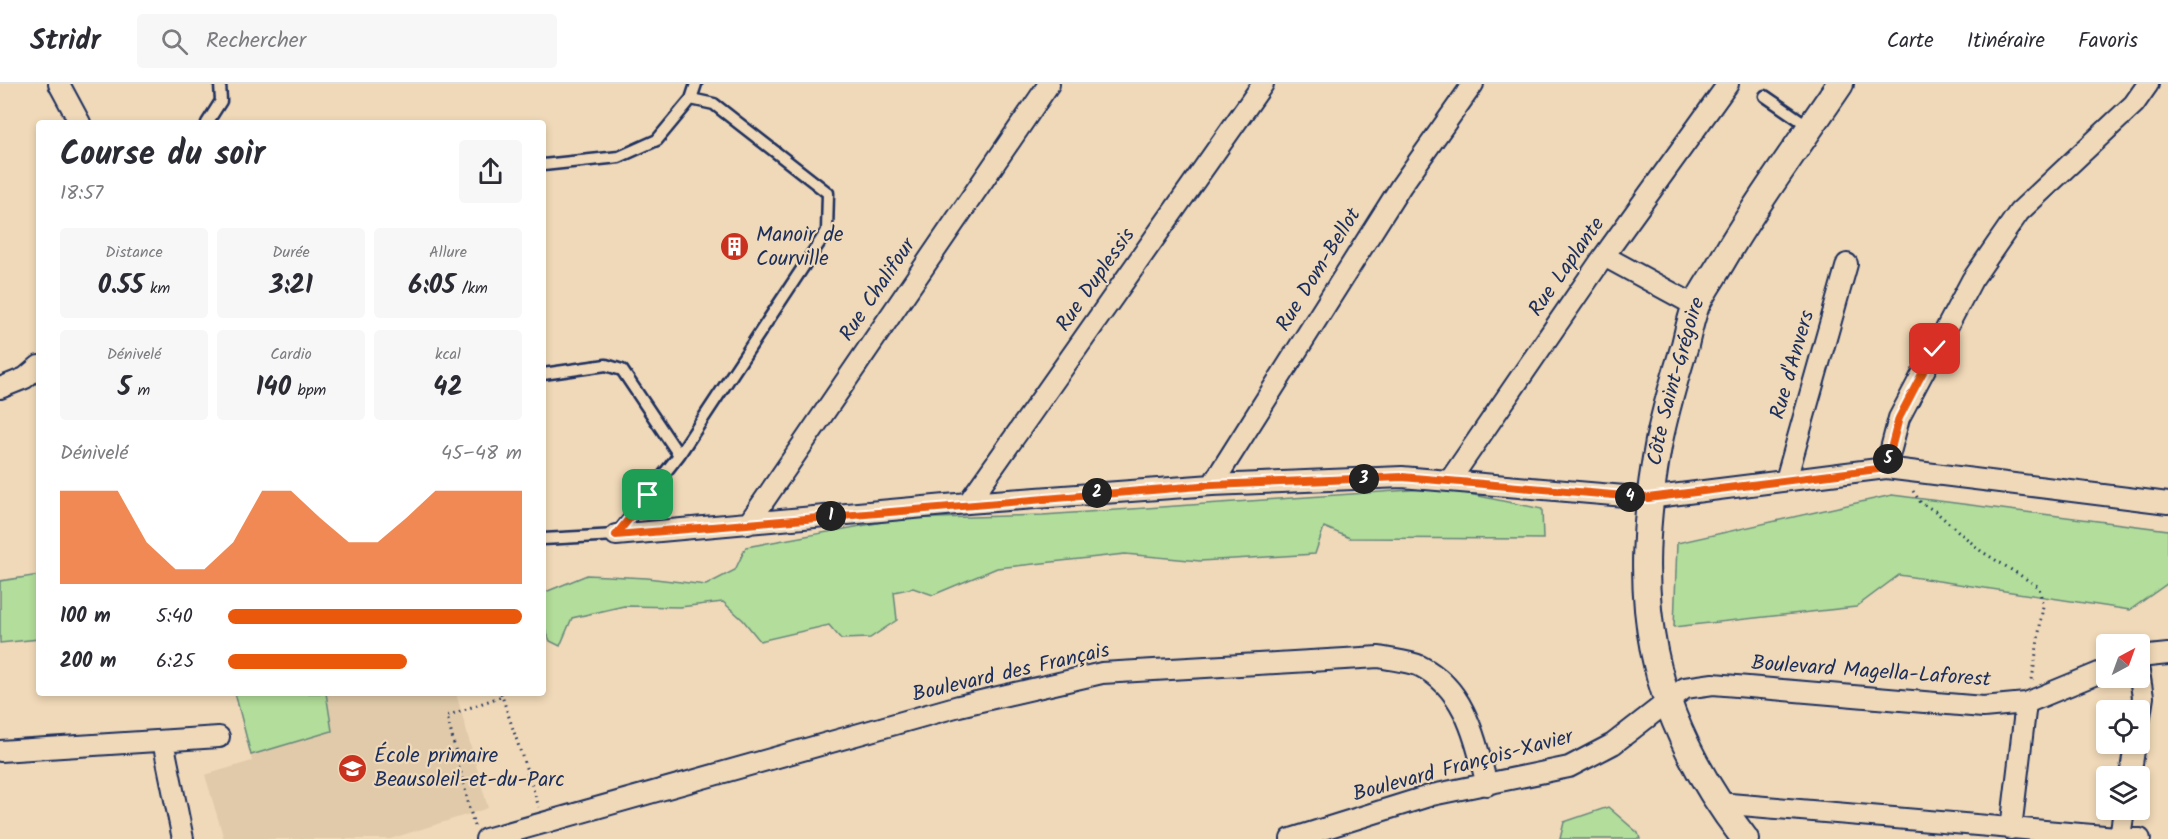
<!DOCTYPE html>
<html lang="fr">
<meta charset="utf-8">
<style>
body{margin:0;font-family:Kalam,sans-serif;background:#f7f7f7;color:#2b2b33;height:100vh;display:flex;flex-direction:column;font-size:22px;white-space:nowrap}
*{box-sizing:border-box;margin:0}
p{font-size:20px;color:#7c7c81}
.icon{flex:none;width:33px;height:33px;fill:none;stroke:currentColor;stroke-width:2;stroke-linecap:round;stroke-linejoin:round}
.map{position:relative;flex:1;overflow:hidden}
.panel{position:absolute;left:36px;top:36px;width:510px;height:576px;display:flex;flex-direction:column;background:#fff;border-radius:6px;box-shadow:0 3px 9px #0003}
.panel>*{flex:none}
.needle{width:39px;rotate:41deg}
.fabs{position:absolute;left:2096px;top:550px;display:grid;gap:12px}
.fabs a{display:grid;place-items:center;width:54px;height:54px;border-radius:6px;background:#fff;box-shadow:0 3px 9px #0003;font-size:30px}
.pin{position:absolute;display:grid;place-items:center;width:51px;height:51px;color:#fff;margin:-26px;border-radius:12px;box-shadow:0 3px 9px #0006}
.km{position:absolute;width:30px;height:30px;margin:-15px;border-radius:50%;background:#222;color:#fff;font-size:16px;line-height:30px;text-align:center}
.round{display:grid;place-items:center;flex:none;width:63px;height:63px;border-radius:6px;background:#f7f7f7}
.headline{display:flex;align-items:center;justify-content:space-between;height:102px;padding:0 24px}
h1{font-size:33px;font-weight:700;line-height:45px}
.stats{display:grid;grid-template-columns:repeat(3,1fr);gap:9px;height:102px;padding:6px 24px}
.stats div{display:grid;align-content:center;border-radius:6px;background:#f7f7f7;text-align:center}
.stats b{font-size:26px;font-weight:700}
.stats small{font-size:16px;font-weight:400}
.stats p{font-size:16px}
.chart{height:168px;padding:12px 24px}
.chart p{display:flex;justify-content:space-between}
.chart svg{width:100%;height:108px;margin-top:6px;fill:#ea580c;opacity:.7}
ul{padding:0 24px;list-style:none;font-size:20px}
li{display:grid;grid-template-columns:96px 72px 1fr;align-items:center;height:45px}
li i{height:15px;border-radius:8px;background:#ea580c}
header{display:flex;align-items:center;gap:36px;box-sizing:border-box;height:84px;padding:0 30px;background:#fff;border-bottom:2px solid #e1e1e2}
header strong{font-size:28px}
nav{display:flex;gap:33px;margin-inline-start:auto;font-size:21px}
.search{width:420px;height:54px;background:#f7f7f7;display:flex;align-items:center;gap:15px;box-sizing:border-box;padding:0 21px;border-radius:6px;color:#7c7c81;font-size:22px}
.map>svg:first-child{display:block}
.built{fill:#e0caa9}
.green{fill:#b2dd9a;stroke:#66867c;stroke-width:1.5}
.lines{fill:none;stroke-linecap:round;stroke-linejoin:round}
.service-casing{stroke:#1b2f5e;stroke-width:15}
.minor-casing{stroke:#1b2f5e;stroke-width:24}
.tertiary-casing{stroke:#1b2f5e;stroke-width:30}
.path{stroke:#1b2f5e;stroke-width:3;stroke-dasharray:1.5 4.5;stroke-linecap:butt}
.service{stroke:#f0d9b8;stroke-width:10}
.minor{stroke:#f0d9b8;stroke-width:20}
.tertiary{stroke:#f0d9b8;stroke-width:26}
.route-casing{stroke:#fff;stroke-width:12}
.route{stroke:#ea580c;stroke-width:8}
.labels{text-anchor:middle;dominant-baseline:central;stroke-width:4.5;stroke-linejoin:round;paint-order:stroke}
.poi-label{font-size:21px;fill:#1b2f5e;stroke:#f0d9b8;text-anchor:start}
.street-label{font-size:21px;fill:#1b2f5e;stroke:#f0d9b8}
</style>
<header>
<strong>Stridr</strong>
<div class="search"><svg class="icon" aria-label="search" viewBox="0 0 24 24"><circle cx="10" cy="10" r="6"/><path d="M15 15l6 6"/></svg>Rechercher</div>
<nav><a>Carte</a><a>Itinéraire</a><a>Favoris</a></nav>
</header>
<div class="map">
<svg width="2168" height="755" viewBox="0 0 2168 755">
<rect width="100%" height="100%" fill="#f0d9b8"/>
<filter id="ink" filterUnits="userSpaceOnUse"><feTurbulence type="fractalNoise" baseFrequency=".0167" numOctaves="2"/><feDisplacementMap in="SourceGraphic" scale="12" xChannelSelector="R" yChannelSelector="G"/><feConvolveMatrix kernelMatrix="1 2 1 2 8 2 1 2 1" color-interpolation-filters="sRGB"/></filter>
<g filter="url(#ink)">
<path class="built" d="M235 609H456L488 724 390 755H224L205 691 252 677Z"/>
<path class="green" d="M1440 404 1542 425 1543 455 1350 454 1324 443 1315 470 1200 477 1125 470 997 484 933 511 913 504 894 508 897 536 870 554 841 555 829 541 760 557 743 536 723 518 680 523 624 522 572 534 560 562 550 557 543 539V509L587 491 647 494 706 501 735 486 746 463 899 435 1043 431Z
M1892 411 2168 446V499L2130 526 1899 491 1856 523 1674 543 1677 459Z
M39 491V555L0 559V497Z
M235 609H326L332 647 251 671Z
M1608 723 1638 749 1640 755H1560L1564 738Z"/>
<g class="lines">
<defs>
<path id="service" d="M1765 12 1810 43
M207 39 221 17 220 0
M543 81 619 73 657 56 691 15 696 0
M543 290 606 281 622 286 679 371
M543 455 616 451 679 371 827 147 828 109 714 20 691 15"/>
<path id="minor" d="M59 0 80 39
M1604 172 1696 222
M0 304 25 294 39 282
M1886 384 1899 334 1972 196 2019 128 2134 20 2148 0
M1450 396 1604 172 1728 0
M1786 396 1847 180
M1212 401 1401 102 1473 0
M968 419 1263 0
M748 440 1049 0
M616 451 968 419 1212 401 1402 393 1648 414 1886 384 2168 419
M2139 573 2168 570
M2139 588 2143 613 2139 638
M163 657 183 755
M0 667 219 653
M2130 693 2135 660
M1718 719 2140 755
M2011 745 2026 619
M2120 753 2124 726
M486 755 959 622 1102 589 1379 573C1392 576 1409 577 1420 582 1466 605 1475 655 1487 701
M1291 755 1432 711 1569 683 1613 660 1685 604 1713 600 1983 623 2026 619 2106 586"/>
<g id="tertiary">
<path id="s1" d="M1745 755C1646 627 1630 514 1659 357 1666 324 1675 293 1685 261 1688 248 1691 234 1696 221 1704 205 1715 190 1724 174 1759 114 1801 58 1840 0"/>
</g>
</defs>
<use href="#service" class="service-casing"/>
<use href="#minor" class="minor-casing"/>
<use href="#tertiary" class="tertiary-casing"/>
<path class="path" d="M1913 407 1921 419 1935 427 1981 467 2039 503 2043 522 2032 596
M501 609 539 723
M474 742 447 632 502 612"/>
<use href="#service" class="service"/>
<use href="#minor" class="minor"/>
<use href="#tertiary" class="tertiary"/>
</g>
</g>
<g class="lines" filter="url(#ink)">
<defs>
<path id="route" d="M648 411 616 451 1212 401 1402 393 1648 414 1886 384 1899 334 1935 265"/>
</defs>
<use href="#route" class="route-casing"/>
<use href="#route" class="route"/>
</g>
<defs>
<symbol id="building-disc" viewBox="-11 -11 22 22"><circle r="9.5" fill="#c8321e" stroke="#f0d9b8"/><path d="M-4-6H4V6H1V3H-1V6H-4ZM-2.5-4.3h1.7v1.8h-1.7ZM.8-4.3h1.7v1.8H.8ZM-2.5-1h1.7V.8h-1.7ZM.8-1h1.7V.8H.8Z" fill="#fff"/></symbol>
<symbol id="school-disc" viewBox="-11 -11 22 22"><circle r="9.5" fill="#c8321e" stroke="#f0d9b8"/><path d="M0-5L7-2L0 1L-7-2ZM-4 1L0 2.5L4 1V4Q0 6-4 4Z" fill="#fff"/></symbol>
</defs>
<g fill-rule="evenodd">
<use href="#building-disc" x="718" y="146" width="33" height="33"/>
<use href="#school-disc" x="336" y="668" width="33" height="33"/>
</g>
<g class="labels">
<g class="poi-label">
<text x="756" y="151">Manoir de<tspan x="756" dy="24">Courville</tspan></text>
<text x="374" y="672">École primaire<tspan x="374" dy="24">Beausoleil-et-du-Parc</tspan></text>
</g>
<g class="street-label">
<text transform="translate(1567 183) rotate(-55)">Rue Laplante</text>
<text transform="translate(1319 186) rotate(-58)">Rue Dom-Bellot</text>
<text transform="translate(1096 196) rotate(-55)">Rue Duplessis</text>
<text transform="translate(878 206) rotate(-56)">Rue Chalifour</text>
<text transform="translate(1793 281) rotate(-74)">Rue d'Anvers</text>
<text stroke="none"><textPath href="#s1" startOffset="484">Côte Saint-Grégoire</textPath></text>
<text transform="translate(1871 588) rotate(4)">Boulevard Magella-Laforest</text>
<text transform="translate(1011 589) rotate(-13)">Boulevard des Français</text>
<text transform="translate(1463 682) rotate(-15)">Boulevard François-Xavier</text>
</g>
</g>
</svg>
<div class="fabs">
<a><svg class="needle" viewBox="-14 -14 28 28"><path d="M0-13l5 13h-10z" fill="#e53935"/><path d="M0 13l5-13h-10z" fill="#7c7c81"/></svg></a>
<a><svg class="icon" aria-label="locate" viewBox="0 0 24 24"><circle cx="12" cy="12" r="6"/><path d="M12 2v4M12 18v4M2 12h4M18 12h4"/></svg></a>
<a><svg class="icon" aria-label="layers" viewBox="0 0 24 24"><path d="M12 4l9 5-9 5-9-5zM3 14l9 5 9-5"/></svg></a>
</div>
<div class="pin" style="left:648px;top:411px;background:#1e9e55"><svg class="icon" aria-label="arrive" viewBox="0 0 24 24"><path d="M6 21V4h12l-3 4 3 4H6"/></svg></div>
<div class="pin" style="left:1935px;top:265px;background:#d93025"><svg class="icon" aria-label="check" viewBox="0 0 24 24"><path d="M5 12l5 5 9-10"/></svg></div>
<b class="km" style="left:831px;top:432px">1</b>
<b class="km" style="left:1097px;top:409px">2</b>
<b class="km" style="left:1364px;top:395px">3</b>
<b class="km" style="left:1630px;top:413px">4</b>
<b class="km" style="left:1888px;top:375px">5</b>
<section class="panel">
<div class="headline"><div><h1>Course du soir</h1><p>18:57</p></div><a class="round"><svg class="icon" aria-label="share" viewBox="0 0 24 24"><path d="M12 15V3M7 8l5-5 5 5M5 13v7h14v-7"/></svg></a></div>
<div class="stats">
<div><p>Distance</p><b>0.55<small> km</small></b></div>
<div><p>Durée</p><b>3:21</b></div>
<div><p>Allure</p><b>6:05<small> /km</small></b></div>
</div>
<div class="stats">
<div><p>Dénivelé</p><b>5<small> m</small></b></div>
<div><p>Cardio</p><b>140<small> bpm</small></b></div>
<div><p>kcal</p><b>42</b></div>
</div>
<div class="chart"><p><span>Dénivelé</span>45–48 m</p>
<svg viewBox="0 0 160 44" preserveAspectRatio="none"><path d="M0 44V6L10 6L20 6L30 27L40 38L50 38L60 27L70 6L80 6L90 17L100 27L110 27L120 17L130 6L140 6L150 6L160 6V44z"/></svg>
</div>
<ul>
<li><b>100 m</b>5:40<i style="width:100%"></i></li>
<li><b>200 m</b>6:25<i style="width:61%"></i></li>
</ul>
</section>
</div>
